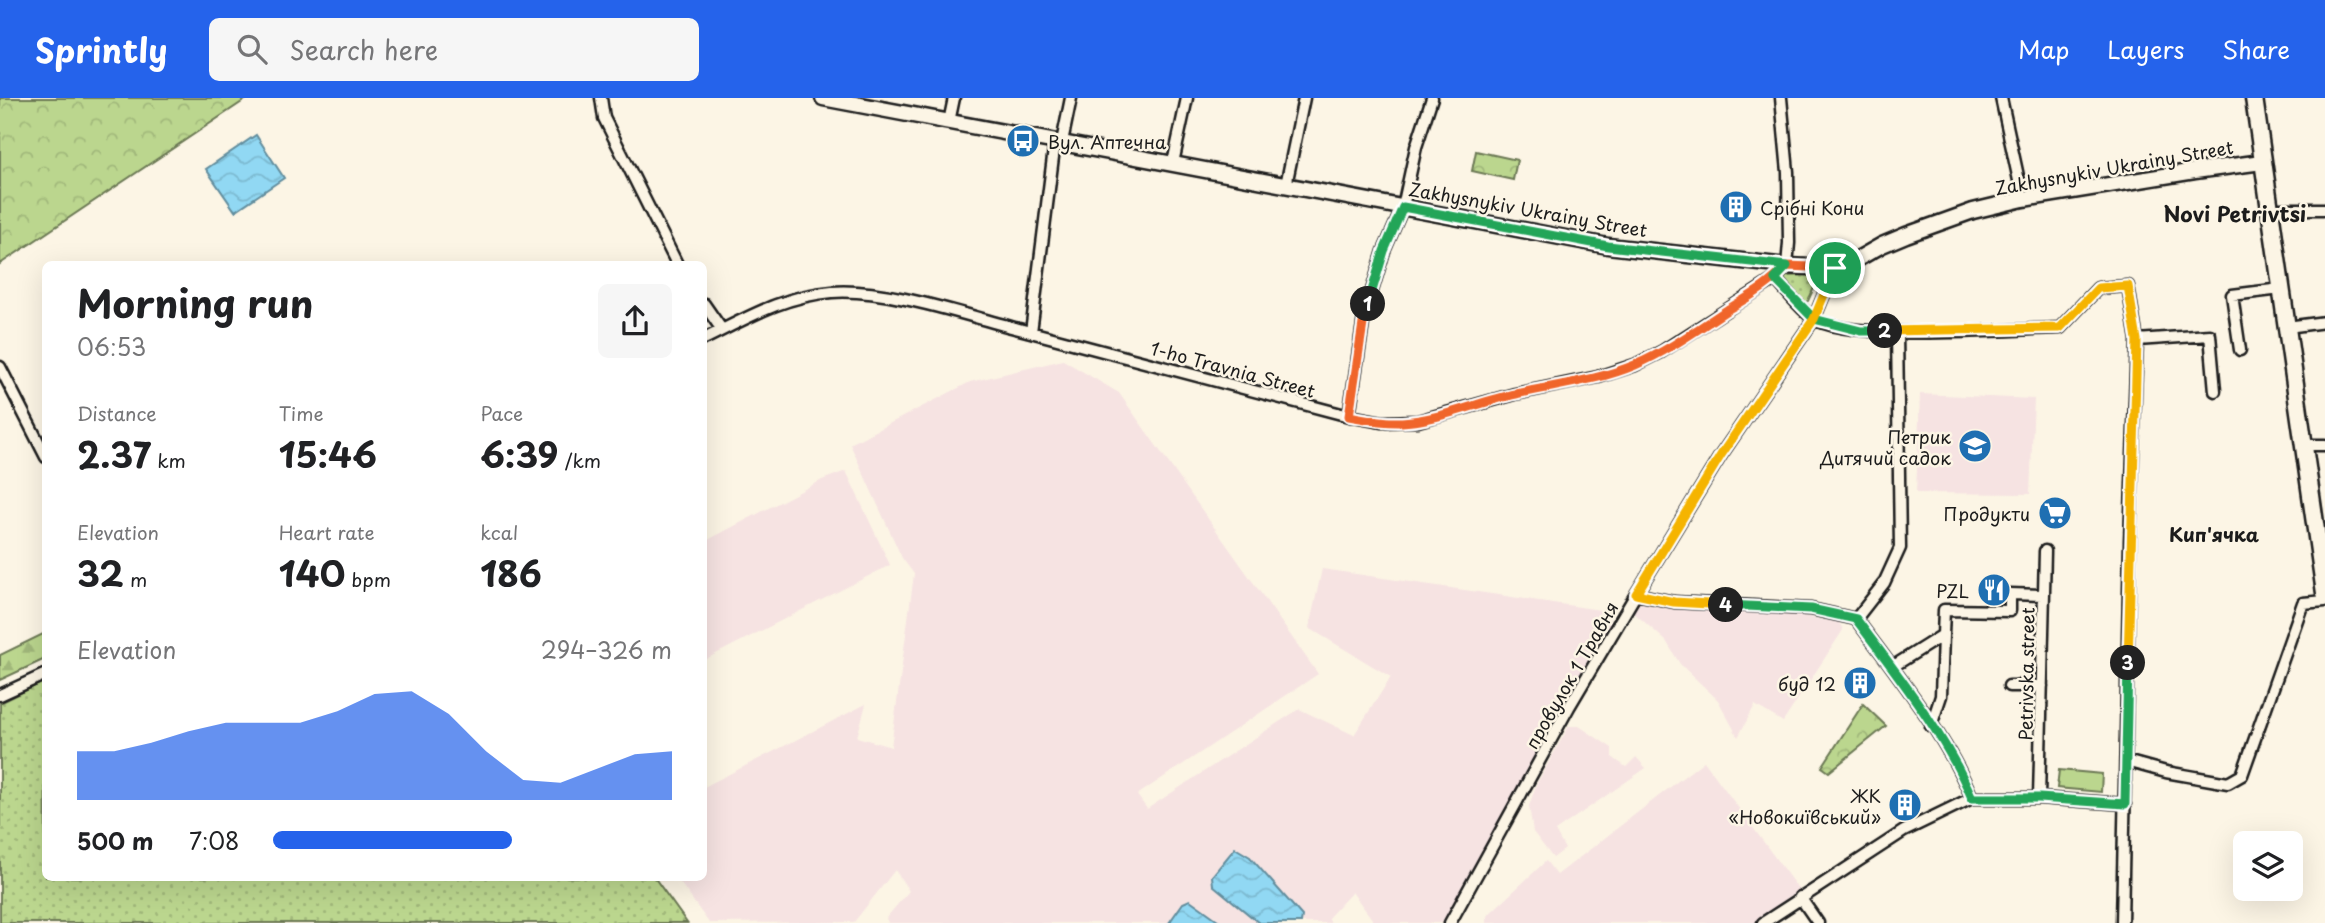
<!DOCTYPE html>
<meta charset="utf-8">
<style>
body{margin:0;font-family:"Playpen Sans",sans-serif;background:#f6f6f6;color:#202124;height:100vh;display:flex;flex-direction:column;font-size:26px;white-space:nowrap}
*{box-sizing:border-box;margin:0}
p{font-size:23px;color:#757577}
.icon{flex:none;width:38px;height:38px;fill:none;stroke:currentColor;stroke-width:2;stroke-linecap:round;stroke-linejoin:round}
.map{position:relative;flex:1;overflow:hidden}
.sheet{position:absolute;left:42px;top:163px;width:665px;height:620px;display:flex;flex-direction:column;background:#fff;border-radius:10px;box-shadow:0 7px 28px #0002}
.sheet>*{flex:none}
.buttons{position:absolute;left:2233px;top:733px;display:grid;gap:14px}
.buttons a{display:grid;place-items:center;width:70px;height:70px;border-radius:10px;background:#fff;box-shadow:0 7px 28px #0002;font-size:35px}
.pin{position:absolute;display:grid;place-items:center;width:60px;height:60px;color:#fff;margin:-30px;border:4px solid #fff;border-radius:50%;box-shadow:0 2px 7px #0007}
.km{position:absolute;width:35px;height:35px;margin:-18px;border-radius:50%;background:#222;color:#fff;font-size:19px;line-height:35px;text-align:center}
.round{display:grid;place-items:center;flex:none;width:74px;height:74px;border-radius:10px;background:#f6f6f6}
.head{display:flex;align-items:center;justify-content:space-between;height:119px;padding:0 35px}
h1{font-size:38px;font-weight:700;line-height:52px}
.figures{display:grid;grid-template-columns:repeat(3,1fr);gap:10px;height:119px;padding:7px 35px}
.figures div{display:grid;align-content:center}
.figures b{font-size:35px;font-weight:700}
.figures small{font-size:19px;font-weight:400}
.figures p{font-size:19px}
.chart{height:196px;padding:14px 35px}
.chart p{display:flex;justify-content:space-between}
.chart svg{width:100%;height:126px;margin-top:7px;fill:#2563eb;opacity:.7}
ul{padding:0 35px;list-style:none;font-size:23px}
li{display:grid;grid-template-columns:112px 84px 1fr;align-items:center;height:52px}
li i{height:18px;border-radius:9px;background:#2563eb}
header{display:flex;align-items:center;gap:42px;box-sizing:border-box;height:98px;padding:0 35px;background:#2563eb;color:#fff}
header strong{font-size:33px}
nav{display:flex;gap:38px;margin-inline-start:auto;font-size:24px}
.search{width:490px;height:63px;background:#f6f6f6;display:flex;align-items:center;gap:18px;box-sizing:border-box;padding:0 24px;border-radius:10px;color:#757577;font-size:26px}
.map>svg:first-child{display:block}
.built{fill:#f6e3e2}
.grass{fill:url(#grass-dots);stroke:#6c7955;stroke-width:2}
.forest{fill:url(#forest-firs);stroke:#6c7955;stroke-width:2}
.park{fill:url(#park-crowns);stroke:#6c7955;stroke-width:2}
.pitch{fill:#bbd68e;stroke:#6c7955;stroke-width:2}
.water{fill:url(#water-waves);stroke:#628d9d;stroke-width:2}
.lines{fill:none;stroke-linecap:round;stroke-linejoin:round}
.street-casing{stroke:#1c1c1c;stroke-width:15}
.secondary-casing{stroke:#1c1c1c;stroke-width:19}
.primary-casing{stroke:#1c1c1c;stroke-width:21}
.street{stroke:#fcf5e5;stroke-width:10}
.secondary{stroke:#fcf5e5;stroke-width:14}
.primary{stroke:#fcf5e5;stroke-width:16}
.split-1-casing{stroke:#fff;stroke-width:14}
.split-2-casing{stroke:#fff;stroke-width:14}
.split-3-casing{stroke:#fff;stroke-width:14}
.split-4-casing{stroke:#fff;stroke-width:14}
.split-5-casing{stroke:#fff;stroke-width:14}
.split-1{stroke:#f0652b;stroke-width:9}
.split-2{stroke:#22a559;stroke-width:9}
.split-3{stroke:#f5b400;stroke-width:9}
.split-4{stroke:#22a559;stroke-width:9}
.split-5{stroke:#f5b400;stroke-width:9}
.labels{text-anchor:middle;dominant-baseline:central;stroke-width:5;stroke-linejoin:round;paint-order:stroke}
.poi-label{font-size:18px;fill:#1c1c1c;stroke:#fcf5e5;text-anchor:end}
.street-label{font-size:18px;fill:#1c1c1c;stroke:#fcf5e5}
.neighbourhood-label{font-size:19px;font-weight:bold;fill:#1c1c1c;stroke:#fcf5e5}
.quarter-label{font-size:21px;font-weight:bold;fill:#1c1c1c;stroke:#fcf5e5}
</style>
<header>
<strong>Sprintly</strong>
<div class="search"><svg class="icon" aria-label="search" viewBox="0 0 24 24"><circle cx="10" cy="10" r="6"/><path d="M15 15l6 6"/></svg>Search here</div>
<nav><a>Map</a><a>Layers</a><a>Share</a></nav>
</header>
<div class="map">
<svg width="2325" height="825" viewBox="0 0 2325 825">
<defs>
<pattern id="grass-dots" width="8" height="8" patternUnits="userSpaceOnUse" patternTransform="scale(1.75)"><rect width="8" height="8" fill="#bbd68e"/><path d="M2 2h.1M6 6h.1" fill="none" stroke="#a0b77a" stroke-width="1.8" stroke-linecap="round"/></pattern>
<pattern id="forest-firs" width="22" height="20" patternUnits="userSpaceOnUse" patternTransform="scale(1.75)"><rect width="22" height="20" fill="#bbd68e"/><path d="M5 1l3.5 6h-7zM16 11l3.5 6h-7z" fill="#a0b77a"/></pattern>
<pattern id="park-crowns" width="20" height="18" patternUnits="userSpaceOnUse" patternTransform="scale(1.75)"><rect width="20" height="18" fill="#bbd68e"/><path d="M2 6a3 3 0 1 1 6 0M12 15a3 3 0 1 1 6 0" fill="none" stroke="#a0b77a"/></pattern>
<pattern id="water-waves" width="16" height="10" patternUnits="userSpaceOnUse" patternTransform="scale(1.75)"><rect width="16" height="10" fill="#91d8f3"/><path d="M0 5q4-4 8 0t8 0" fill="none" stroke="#7cb9d0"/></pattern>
</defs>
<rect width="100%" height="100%" fill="#fcf5e5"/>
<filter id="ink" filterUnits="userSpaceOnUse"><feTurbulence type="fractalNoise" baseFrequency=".0143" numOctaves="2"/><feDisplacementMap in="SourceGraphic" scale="14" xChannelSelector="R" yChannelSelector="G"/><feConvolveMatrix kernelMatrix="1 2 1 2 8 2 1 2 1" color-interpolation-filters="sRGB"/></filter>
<g filter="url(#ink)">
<path class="built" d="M1063 262 1119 295 1318 576 1137 697 1147 711 1299 611 1354 637 1391 579 1309 530 1322 471 1607 513 1612 526 1553 625 1533 640 1543 650 1442 825H1375L1352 794 1328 820 1331 825H888L886 820 909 793 895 772 854 824 709 825 676 779H704V689L866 606 857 639 891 649 914 476 902 460 850 346 970 284Z
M1920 296 2034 301 2030 396 1916 395Z
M846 373 890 467 704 562V444L822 382Z
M1641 501 1673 508 1798 517 1839 524 1843 532 1783 624 1755 607 1738 639 1718 602 1680 566 1666 543 1633 514Z
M1569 628H1579L1612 650V659L1626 669 1636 659 1646 670 1555 733 1565 751 1553 760 1533 734 1529 708 1536 687Z
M1704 663 1801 795 1754 825H1487V818L1546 763 1557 777Z"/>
<path class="grass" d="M1814 177 1818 181 1808 203 1803 205 1783 185V178Z
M45 583 46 779H654L687 825H0V605Z"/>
<path class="forest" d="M45 535V561L0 582V557Z"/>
<path class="park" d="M0 0H248L0 166Z
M1476 53 1517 62 1513 82 1472 73Z
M1863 606 1886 628 1829 674 1822 669Z"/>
<path class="pitch" d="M2059 672 2102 676 2101 694 2057 690Z"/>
<path class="water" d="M256 37 284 80 235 113 206 71Z
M1235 750 1250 759 1302 818 1301 825H1259L1213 787 1212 778Z
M1190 802 1222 825H1169L1183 805Z"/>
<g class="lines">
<defs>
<path id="street" d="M601 0 604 20 677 166
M2001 0 2023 101
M949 24 954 0
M1062 44 1071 0
M1173 65 1187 0
M1286 87 1304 0
M2270 111H2325
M1775 181C1787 193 1799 210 1813 220 1846 244 2012 231 2060 230L2098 190 2128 188 2137 242 2130 442 2122 825
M704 206 722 232
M2287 229 2325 224
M1031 234 1055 43
M704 241C747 220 783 198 832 194 888 190 964 217 1019 231 1129 260 1239 289 1349 318L1382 324 1418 323 1515 296 1598 279 1635 267 1661 254 1775 181 1787 168 1789 145 1788 74 1781 0
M2137 242 2210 237 2215 293
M2240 252 2232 197 2281 191
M0 269 46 359
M1349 318 1364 219 1384 153 1403 109 1416 49 1432 0
M2304 347H2325
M1636 496 1674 504 1811 511 1856 521C1895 573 1947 639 1972 700
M1856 521 1884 485 1900 450 1897 234
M1943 537 1944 512 2010 513V496L2044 497
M1892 569 1943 537 1941 598 1931 628
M2009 588H2042
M0 597 46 576
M2126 663 2166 674 2228 685 2242 677 2303 505 2325 503
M2039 700 2045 453
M1800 799 1818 825
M1450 825 1569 609 1636 496 1721 357 1814 221 1835 170
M1763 825 1904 733 1972 700H2039L2125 706"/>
<path id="secondary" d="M823 0 1608 148 1787 168 1835 170 1854 163 1882 147 1906 137 1973 113 2023 101 2195 73 2262 64"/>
<path id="primary" d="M2254 0 2325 495"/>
</defs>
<use href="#street" class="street-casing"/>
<use href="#secondary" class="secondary-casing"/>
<use href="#primary" class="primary-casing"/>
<use href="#street" class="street"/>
<use href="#secondary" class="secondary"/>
<use href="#primary" class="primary"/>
</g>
</g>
<g class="lines" filter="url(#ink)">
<defs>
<path id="split-1" d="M1368 206 1364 219 1349 318C1366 321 1384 325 1402 324 1440 322 1478 304 1516 296 1556 287 1597 283 1635 267 1668 253 1698 231 1727 212 1748 199 1770 187 1787 168L1835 170"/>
<path id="split-2" d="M1368 206 1384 153 1403 109 1608 148 1787 168 1775 181 1814 221 1861 233H1885"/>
<path id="split-3" d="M1885 233 2060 230 2098 190 2128 188 2137 242 2128 565"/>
<path id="split-4" d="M1726 507 1811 511 1856 521C1895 573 1947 639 1972 700H2039L2125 706 2128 565"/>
<path id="split-5" d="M1726 507 1674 504 1636 496 1721 357 1814 221 1835 170"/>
</defs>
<use href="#split-1" class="split-1-casing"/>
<use href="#split-2" class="split-2-casing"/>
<use href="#split-3" class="split-3-casing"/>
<use href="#split-4" class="split-4-casing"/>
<use href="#split-5" class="split-5-casing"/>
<use href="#split-1" class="split-1"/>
<use href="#split-2" class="split-2"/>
<use href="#split-3" class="split-3"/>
<use href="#split-4" class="split-4"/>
<use href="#split-5" class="split-5"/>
</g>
<defs>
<symbol id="bus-disc" viewBox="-11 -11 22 22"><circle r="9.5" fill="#1f6fb2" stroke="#fcf5e5"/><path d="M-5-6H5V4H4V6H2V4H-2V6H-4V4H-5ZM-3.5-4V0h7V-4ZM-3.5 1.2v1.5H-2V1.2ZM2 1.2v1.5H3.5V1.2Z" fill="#fff"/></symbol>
<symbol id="building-disc" viewBox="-11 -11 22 22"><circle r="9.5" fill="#1f6fb2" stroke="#fcf5e5"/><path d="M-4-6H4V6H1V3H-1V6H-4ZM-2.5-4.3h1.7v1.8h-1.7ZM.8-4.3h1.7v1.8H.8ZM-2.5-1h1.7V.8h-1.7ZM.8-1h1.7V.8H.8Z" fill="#fff"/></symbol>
<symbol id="school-disc" viewBox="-11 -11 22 22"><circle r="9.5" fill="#1f6fb2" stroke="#fcf5e5"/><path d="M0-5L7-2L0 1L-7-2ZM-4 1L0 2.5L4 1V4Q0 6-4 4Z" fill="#fff"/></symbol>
<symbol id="supermarket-disc" viewBox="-11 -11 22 22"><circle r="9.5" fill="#1f6fb2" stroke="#fcf5e5"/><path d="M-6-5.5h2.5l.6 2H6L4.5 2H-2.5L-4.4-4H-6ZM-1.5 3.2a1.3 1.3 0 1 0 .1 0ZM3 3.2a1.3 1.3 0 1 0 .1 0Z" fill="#fff"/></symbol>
<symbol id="restaurant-disc" viewBox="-11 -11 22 22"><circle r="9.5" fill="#1f6fb2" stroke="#fcf5e5"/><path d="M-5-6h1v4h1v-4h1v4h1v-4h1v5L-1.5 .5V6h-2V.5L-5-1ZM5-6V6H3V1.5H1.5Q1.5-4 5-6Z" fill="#fff"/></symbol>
</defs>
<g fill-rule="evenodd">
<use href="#bus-disc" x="1004" y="24" width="38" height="38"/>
<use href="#building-disc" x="1717" y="90" width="38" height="38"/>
<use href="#school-disc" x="1956" y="329" width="38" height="38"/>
<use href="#supermarket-disc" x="2036" y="396" width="38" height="38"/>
<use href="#restaurant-disc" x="1975" y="473" width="38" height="38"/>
<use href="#building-disc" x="1841" y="566" width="38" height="38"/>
<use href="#building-disc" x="1886" y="688" width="38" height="38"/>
</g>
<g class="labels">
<g class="poi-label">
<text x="1048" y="43" text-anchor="start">Вул. Аптечна</text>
<text x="1760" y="109" text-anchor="start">Срібні Кони</text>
<text x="1951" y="338">Петрик<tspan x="1951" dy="21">Дитячий садок</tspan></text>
<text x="2030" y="415">Продукти</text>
<text x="1969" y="492">PZL</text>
<text x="1836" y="585">буд 12</text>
<text x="1881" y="697">ЖК<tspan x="1881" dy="21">«Новокиївський»</tspan></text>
</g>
<g class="street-label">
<text transform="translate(2114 69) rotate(-10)">Zakhysnykiv Ukrainy Street</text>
<text transform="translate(1528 111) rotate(10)">Zakhysnykiv Ukrainy Street</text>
<text transform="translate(1233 271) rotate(15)">1-ho Travnia Street</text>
<text transform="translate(2026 576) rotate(-89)">Petrivska street</text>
<text transform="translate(1571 577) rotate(-60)">провулок 1 Травня</text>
</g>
<g class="neighbourhood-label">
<text x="2214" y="436">Кип'ячка</text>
</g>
<g class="quarter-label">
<text x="2235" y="115">Novi Petrivtsi</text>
</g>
</g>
</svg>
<div class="buttons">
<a><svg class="icon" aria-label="layers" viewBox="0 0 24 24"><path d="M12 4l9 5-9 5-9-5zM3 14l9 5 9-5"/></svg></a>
</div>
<div class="pin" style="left:1835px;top:170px;background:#1e9e55"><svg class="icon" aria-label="arrive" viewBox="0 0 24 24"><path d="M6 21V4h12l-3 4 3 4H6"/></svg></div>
<b class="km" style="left:1368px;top:206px">1</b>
<b class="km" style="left:1885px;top:233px">2</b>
<b class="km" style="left:2128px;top:565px">3</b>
<b class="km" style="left:1726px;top:507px">4</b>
<section class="sheet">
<div class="head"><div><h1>Morning run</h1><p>06:53</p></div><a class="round"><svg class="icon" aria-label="share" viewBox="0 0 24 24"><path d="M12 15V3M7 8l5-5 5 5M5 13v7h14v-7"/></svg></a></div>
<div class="figures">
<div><p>Distance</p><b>2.37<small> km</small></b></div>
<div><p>Time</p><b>15:46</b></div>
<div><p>Pace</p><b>6:39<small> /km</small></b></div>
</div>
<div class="figures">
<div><p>Elevation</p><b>32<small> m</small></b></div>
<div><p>Heart rate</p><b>140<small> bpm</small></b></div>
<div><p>kcal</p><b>186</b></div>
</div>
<div class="chart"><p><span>Elevation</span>294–326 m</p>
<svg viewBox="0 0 160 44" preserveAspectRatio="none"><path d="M0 44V27L10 27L20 24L30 20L40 17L50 17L60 17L70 13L80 7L90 6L100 14L110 27L120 37L130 38L140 33L150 28L160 27V44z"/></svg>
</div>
<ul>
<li><b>500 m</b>7:08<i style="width:60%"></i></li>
</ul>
</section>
</div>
